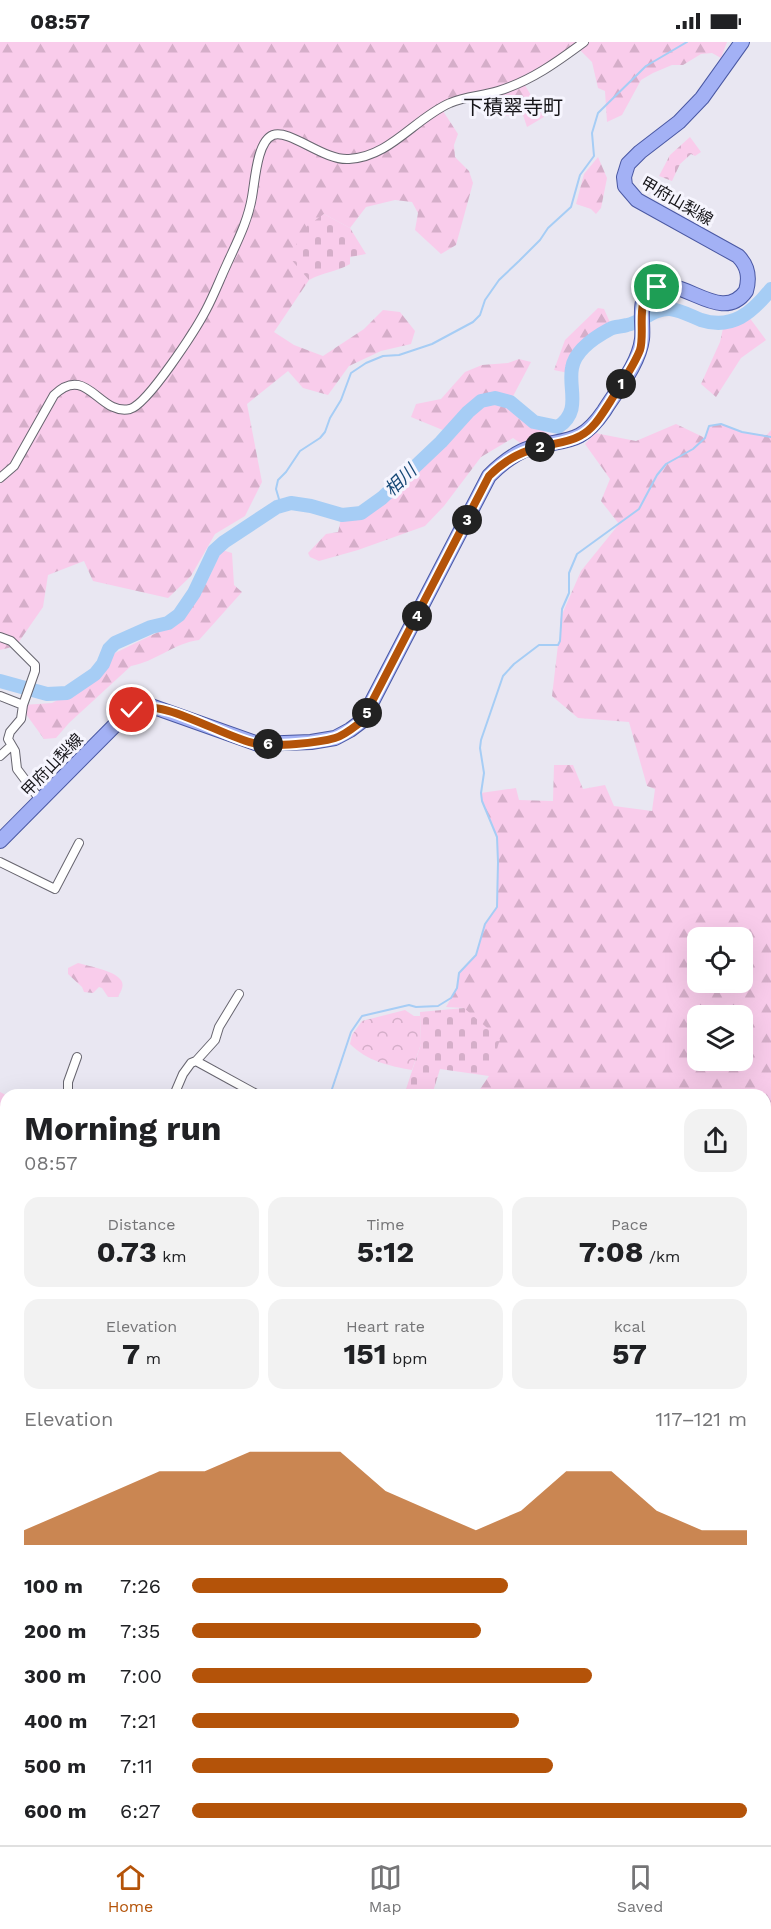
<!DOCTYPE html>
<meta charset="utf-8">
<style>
body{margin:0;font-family:"Work Sans","Noto Sans JP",sans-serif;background:#f2f2f2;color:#202124;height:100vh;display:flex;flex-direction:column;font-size:22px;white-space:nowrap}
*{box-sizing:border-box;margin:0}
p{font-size:20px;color:#757577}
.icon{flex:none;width:33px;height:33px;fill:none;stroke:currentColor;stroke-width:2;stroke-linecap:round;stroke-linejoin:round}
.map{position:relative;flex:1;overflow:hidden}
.sheet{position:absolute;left:0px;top:1047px;width:771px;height:756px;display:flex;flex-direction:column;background:#fff;border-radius:18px 18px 0 0;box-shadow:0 6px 24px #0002}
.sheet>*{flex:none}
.fabs{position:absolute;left:687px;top:885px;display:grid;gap:12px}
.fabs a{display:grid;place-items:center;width:66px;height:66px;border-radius:12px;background:#fff;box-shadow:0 6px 24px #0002;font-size:30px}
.pin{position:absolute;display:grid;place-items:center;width:51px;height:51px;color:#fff;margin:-26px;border:3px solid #fff;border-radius:50%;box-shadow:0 2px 6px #0007}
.km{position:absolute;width:30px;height:30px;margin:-15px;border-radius:50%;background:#222;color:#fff;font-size:16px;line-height:30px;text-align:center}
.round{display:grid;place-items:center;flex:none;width:63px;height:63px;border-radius:18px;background:#f2f2f2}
.head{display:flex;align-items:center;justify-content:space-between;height:102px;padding:0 24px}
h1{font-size:33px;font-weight:700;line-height:45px}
.stats{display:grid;grid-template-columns:repeat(3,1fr);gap:9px;height:102px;padding:6px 24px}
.stats div{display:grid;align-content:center;border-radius:15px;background:#f2f2f2;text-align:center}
.stats b{font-size:30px;font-weight:700}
.stats small{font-size:16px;font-weight:400}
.stats p{font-size:16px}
.chart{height:168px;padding:12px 24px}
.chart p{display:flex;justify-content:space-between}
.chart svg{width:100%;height:108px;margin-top:6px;fill:#b45309;opacity:.7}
ul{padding:0 24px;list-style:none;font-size:20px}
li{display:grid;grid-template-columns:96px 72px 1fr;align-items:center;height:45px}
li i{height:15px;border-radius:8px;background:#b45309}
.status{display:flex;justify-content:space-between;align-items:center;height:42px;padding:0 30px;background:#fff;direction:ltr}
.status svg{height:16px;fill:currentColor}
.menu{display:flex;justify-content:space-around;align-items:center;height:84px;border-top:2px solid #e0e0e0;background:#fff;font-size:16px;color:#757577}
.menu a{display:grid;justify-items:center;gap:3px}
.menu .selected{color:#b45309}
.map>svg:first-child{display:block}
.grass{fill:url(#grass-dots)}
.forest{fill:url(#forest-firs);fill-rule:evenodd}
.cemetery{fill:url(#cemetery-stones)}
.park{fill:url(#park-crowns)}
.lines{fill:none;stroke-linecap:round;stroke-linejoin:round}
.stream{stroke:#a6cdf5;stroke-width:2}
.river{stroke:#a6cdf5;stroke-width:14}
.minor-casing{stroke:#67656f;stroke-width:10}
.secondary-casing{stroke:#67656f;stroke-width:14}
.primary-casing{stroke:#4a58a3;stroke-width:16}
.minor{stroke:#fff;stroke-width:8}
.secondary{stroke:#d1d8fa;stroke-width:12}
.primary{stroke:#a3b1f5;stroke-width:14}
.route-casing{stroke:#fff;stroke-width:12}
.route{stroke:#b45309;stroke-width:8}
.labels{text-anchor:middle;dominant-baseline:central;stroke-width:6;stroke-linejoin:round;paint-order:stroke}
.street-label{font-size:16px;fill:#151418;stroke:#f6f5fe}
.water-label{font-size:18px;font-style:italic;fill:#164876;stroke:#f6f5fe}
.quarter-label{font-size:20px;fill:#151418;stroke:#f6f5fe}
</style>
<div class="status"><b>08:57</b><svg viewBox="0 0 49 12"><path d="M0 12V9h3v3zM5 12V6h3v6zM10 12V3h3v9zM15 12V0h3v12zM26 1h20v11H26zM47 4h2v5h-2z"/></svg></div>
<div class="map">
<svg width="771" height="1803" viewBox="0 0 771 1803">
<defs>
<pattern id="grass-dots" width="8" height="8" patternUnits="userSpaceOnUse" patternTransform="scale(1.5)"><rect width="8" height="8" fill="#f9cceb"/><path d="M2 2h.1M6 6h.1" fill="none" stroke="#d5aec9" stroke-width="1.8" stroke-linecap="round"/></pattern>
<pattern id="forest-firs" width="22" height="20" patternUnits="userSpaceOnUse" patternTransform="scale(1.5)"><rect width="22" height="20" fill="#f9cceb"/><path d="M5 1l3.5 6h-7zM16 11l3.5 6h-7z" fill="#d5aec9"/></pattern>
<pattern id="cemetery-stones" width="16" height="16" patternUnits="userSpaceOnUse" patternTransform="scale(1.5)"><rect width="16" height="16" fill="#f9cceb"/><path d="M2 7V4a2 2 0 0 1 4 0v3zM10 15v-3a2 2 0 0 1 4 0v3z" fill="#d5aec9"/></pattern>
<pattern id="park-crowns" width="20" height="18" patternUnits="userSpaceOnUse" patternTransform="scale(1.5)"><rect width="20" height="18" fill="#f9cceb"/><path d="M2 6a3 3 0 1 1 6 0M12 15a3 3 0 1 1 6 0" fill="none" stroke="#d5aec9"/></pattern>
</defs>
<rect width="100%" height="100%" fill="#e9e7f2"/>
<path class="grass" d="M0 1050 6 1053V1182H0Z"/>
<path class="forest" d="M0 0H727L721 16 712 11 701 12 683 23H672L653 31 641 38 622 73 607 80 605 49 598 46 592 20 577 5 523 40 544 75 527 85 523 73 506 74 497 50 459 57 443 69 458 92 454 103 455 115 469 129 473 141 456 203 441 212 415 188 418 171 412 160 395 158 366 165 350 186 324 172 290 214 309 238 274 290 294 303 323 314 364 287 383 268 400 270 415 289 411 302 381 309 349 324 328 353 303 346 288 329 247 362 262 440 245 474 215 492 191 534 168 556 93 539 84 519 48 533 43 565 16 604 0 608Z
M598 115 607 136 601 166 596 172 591 167 576 162 584 132Z
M598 266 604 267 612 285 582 307 568 331 554 328 565 298Z
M746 271 766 298 741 316 716 355 701 342 720 300 724 282 737 278Z
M519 317 531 320 510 360C528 384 540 389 568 399L529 407 513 396 481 415 444 464 425 484 358 508 319 519 310 515 308 511 326 492 338 490 342 473 361 471 371 465 450 391 411 375 416 362 441 357 465 330 482 323 508 321Z
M676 382 705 396 709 384 721 382 742 390 767 393 771 388V1493L765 1492V1053H476L489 1034 464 966 446 965 457 946 459 931 476 913 485 882 497 865 498 820 497 795 482 759 481 751 516 746 519 758 553 759 554 723H573L583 747 605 743 614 764 652 769 655 747 647 744 629 680 578 676 552 654 558 603 560 599V577L581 529 619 482 601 459 610 437 585 402 595 391 636 399ZM698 896H742V940H698ZM698 974H742V1018H698Z
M222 508 232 511 234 543 242 550 199 598C174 601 155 620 131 624L69 681 56 696 44 697 23 668V663L52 661 82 645 101 628 107 618 113 612 183 578 207 540Z
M78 921C88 924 118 929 122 940 124 946 120 950 118 955H108L102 946 99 945 93 951 84 950 82 945 68 932V926Z"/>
<path class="cemetery" d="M690 95 701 110 695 114 691 112 680 122 672 139 659 134 670 113Z
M324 172 350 186 366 212 350 215V222C336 230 324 230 309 238L289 215 307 184Z
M464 966 500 997 489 1034 440 1027 432 1053H404L421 1002 420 970Z
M765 1492 771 1493V1743L765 1737Z
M499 1797H635L625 1803H497Z"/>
<path class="park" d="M405 968 414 974H420L421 1002 412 1028C389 1024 367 1019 350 1002L352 993 362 979Z
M6 1296V1388L0 1386V1297Z"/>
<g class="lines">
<path class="stream" d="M281 464 276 447 278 438 286 430 300 409 320 396 325 390 330 376 341 358 351 331 366 321 383 314 399 313 432 302 473 280 480 273 485 258 499 238 519 219 540 198 548 186 571 165 580 133 594 114 592 91 598 71 646 24 687 0
M330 1053 351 990 362 974 409 963 416 965 438 964 451 956 457 946 459 931 476 913 485 882 497 865 498 820 497 795 482 759 481 751 484 731 480 706 481 698 503 634 514 622 539 603H558L560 599 562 567 569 551V531L577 512 639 467 657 433 666 422 693 407 705 396 709 384 721 382 742 390 771 395
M0 1355 6 1357
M765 1717 771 1713
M131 1803 132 1797"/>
<path class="river" d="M0 639 47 652 67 651 95 632 103 622 109 607 115 601 151 585 168 581 179 573 194 551 214 509 224 500 277 465 291 461 311 464 342 473 361 471 382 456 441 400 468 370 481 359 495 356 510 360 534 380 558 385C582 369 568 347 572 326 575 308 595 295 610 287 615 284 621 285 627 283 642 280 654 266 670 267 680 268 691 274 701 278 732 288 752 271 771 247"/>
<defs>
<path id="minor" d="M0 436 14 424 54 353C87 321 99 374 130 367 148 362 196 287 206 268 214 253 220 237 227 222 237 200 248 179 252 155 255 139 257 99 273 93 290 87 324 119 349 117 390 115 415 76 450 61 465 54 483 54 498 49 531 39 557 20 584 0
M0 595 11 599 35 623V629L23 663
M0 654 23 663 21 677 10 690 8 697 15 709 17 727 41 759
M0 714 11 704
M0 820 55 847 79 801
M196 1019 258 1053
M68 1053V1040L77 1015
M174 1053 183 1032 191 1021 196 1019 215 998 219 985 239 952
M0 1248 6 1235
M0 1473 6 1463
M765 1783 771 1777
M313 1803 316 1797
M634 1803 647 1797 663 1803
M743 1803 749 1797"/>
<path id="secondary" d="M765 1639 771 1638
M0 1716H6
M425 1797 449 1803
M583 1803 584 1797"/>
<path id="primary" d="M0 799 123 675 140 664H151L258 702 311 700 335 696 350 688 362 679 489 434C501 422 514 411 530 406 566 396 580 404 604 369 617 348 639 322 642 297 644 281 636 255 653 246 682 232 721 284 746 249 750 235 748 224 738 214L637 158 625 144 624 135 628 122 640 110 679 80 702 56 742 0"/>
</defs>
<use href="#minor" class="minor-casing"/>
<use href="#secondary" class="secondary-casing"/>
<use href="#primary" class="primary-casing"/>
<use href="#minor" class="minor"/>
<use href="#secondary" class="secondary"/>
<use href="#primary" class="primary"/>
</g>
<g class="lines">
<defs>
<path id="route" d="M132 668C161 654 224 696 257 702 274 705 318 701 335 696 345 693 354 685 362 679L489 434C507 416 524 408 549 403 559 401 571 399 580 394 594 387 602 372 610 360 620 343 633 326 640 308 646 289 633 253 657 245"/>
</defs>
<use href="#route" class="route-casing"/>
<use href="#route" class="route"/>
</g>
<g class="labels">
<g class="street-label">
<text transform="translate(677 159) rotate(30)">甲府山梨線</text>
<text transform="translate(52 723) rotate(-46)">甲府山梨線</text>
</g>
<g class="water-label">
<text transform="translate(400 438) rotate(-44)">相川</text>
</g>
<g class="quarter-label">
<text x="513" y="65">下積翠寺町</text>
</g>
</g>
</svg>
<div class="fabs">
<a><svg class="icon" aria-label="locate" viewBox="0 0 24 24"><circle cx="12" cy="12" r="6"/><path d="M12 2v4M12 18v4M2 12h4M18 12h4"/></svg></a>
<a><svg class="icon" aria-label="layers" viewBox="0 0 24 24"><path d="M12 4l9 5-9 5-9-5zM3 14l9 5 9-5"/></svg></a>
</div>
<div class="pin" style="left:657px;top:245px;background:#1e9e55"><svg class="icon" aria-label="arrive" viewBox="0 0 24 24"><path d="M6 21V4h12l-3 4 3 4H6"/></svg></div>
<div class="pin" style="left:132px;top:668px;background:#d93025"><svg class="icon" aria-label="check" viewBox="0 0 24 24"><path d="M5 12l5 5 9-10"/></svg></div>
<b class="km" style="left:621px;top:342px">1</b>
<b class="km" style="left:540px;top:405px">2</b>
<b class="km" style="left:467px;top:478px">3</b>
<b class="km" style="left:417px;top:574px">4</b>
<b class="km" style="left:367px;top:671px">5</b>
<b class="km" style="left:268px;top:702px">6</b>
<section class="sheet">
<div class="head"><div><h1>Morning run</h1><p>08:57</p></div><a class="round"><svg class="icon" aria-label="share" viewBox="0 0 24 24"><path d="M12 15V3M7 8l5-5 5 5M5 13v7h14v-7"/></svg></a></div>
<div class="stats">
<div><p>Distance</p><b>0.73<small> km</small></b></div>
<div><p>Time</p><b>5:12</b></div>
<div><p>Pace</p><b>7:08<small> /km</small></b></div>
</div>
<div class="stats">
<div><p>Elevation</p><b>7<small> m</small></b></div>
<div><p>Heart rate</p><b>151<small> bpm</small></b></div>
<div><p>kcal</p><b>57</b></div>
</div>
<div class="chart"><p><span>Elevation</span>117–121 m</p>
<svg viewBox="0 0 160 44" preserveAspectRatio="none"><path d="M0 44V38L10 30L20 22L30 14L40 14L50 6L60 6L70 6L80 22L90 30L100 38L110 30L120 14L130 14L140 30L150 38L160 38V44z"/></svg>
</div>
<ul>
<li><b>100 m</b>7:26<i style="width:57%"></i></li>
<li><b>200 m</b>7:35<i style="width:52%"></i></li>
<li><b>300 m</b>7:00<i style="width:72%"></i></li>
<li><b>400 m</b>7:21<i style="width:59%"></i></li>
<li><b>500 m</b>7:11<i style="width:65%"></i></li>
<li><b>600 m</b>6:27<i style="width:100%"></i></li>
</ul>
</section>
</div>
<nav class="menu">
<a class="selected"><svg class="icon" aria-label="home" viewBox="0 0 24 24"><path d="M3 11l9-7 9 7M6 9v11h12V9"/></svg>Home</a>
<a><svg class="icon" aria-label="map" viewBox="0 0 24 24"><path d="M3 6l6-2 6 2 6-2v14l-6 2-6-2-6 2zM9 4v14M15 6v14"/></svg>Map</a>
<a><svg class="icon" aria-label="saved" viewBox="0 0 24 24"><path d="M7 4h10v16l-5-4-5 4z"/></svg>Saved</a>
</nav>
